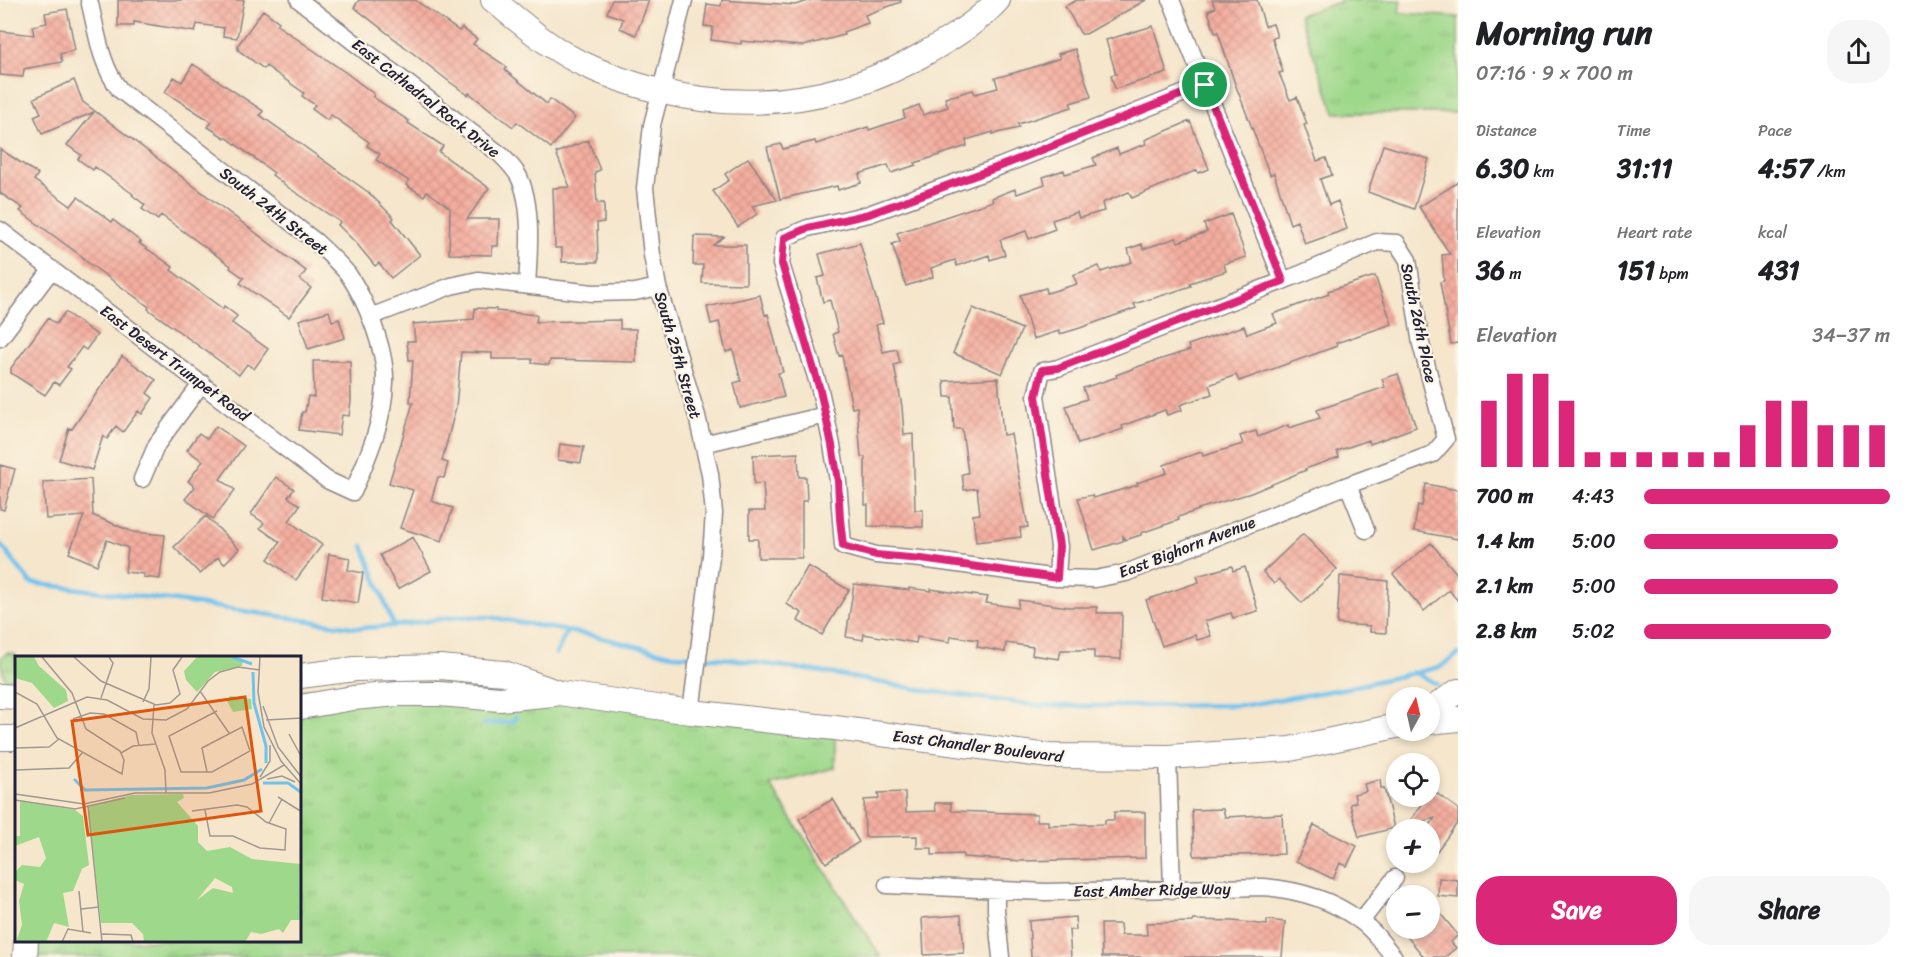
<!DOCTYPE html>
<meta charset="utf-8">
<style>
body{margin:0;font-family:Sriracha,sans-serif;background:#f6f6f6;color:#202124;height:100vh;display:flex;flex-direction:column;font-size:22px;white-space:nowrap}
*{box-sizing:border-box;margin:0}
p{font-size:20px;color:#757577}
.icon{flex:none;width:33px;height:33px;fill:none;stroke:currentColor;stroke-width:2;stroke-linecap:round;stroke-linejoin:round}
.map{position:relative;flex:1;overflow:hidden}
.sheet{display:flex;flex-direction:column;background:#fff;width:450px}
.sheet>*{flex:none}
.needle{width:39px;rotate:8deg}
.fabs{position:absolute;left:1386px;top:687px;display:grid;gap:12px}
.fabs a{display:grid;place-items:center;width:54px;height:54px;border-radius:50%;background:#fff;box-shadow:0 3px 9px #0003;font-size:30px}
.pin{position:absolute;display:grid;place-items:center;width:51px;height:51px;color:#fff;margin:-26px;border:3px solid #fff;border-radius:50%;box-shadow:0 2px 6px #0007}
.round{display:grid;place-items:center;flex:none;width:63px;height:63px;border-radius:24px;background:#f6f6f6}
.summary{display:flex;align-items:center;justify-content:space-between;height:102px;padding:0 18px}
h1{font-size:33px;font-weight:700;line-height:45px}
.metrics{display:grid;grid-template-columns:repeat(3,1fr);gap:9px;height:102px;padding:6px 18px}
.metrics div{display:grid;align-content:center}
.metrics b{font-size:26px;font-weight:700}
.metrics small{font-size:16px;font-weight:400}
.metrics p{font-size:16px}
.chart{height:168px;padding:12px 18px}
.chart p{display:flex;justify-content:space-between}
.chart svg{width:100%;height:108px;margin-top:6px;stroke:#db2777;stroke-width:6}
.cta{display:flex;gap:12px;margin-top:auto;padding:12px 18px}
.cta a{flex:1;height:69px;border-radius:24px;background:#db2777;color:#fff;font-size:24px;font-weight:700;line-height:69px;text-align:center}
.cta a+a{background:#f6f6f6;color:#202124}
ul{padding:0 18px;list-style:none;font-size:20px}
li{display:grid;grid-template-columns:96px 72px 1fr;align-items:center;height:45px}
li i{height:15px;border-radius:8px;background:#db2777}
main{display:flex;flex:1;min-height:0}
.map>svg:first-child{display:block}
.grass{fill:url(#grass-tufts);stroke:#607d62;stroke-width:1.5}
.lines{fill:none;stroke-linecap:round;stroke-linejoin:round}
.stream{stroke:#71c2ed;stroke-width:4.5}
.building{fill:url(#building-cross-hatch)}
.street-casing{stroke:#8c8484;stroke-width:19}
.secondary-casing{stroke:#8c8484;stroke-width:26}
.street{stroke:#fff;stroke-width:16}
.secondary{stroke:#fff;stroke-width:24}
.route-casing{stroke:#fff;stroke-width:12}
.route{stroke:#db2777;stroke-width:8}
.labels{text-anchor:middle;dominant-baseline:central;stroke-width:4.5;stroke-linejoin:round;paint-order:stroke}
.street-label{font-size:16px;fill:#22223b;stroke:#fcf5e5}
.inset-river{fill:none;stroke:#71c2ed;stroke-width:3}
.inset-road{fill:none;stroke:#a19892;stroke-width:1.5}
.view{fill:#de560e;fill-opacity:0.15;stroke:#de560e;stroke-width:3}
.inset-edge{fill:none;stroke:#22223b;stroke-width:3}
</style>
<main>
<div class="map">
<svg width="1458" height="957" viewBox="0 0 1458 957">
<defs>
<pattern id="grass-tufts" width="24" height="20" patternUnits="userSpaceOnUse" patternTransform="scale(1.5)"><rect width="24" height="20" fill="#9ed88a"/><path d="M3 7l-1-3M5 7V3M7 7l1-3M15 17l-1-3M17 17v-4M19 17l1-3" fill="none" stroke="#88b978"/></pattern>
<pattern id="building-cross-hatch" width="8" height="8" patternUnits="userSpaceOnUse" patternTransform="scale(1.5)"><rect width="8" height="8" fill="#f4ae9f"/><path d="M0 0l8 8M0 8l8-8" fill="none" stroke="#d1958a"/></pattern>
</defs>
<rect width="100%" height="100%" fill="#fcf5e5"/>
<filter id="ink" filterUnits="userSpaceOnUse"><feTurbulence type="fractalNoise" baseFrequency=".0167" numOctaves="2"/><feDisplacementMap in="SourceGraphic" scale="12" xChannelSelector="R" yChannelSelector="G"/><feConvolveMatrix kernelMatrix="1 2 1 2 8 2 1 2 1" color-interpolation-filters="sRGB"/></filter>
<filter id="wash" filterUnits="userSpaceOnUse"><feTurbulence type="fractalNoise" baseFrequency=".008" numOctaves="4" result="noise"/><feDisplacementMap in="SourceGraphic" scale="24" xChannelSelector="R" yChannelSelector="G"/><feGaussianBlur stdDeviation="1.35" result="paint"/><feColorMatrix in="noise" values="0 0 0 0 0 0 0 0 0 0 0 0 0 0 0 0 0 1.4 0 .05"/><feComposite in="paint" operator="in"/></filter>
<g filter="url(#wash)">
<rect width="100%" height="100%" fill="#f5e6cc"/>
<path class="grass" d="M1340 0H1401L1399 13 1458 17V113H1335L1299 15 1340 2Z
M7 653 15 654 16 678 5 680 1 665V658Z
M357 682 488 684 691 712 835 728V768L770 785 881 957H26V941L300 940V691Z"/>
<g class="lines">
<path class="stream" d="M0 544 31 583 176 601 358 628 394 626 454 617H490L590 635 673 655 693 656
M363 546 394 626
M556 654 567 631
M702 657 730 659 822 672 922 690 1040 706H1142L1247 705 1347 688 1440 667 1458 654
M1413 672 1437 684
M483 724 513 722 516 717"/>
</g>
<g id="blocks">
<path class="building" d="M118 0H244L237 38 223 36 224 28 197 24 195 32 134 22V26H118Z
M359 0H415L459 31 462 28 477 39 473 44 507 67 505 70 547 104 550 99 575 118 551 148 517 122 513 127 469 93 468 95 451 83 354 7Z
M612 0H649L636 35 620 28 623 19 607 13Z
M722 0 795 5 812 0H901V2L865 15 868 23 843 32 844 35 803 46 741 41V44L711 40 713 27 704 26 707 4 721 6Z
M1077 0H1146L1086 34H1081L1065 6Z
M1212 0H1257L1265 26 1273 24 1277 37 1272 38 1283 72 1279 73 1290 100 1297 97 1307 124 1304 125 1317 161 1326 158 1332 175 1320 179 1329 205 1338 201 1347 229 1305 244 1297 221 1290 224 1274 173 1270 175 1234 81 1218 32 1215 33 1208 11 1215 8Z
M67 9 75 50 60 54 62 62 24 69 23 77 0 75V31L34 35 32 26 47 23 45 13Z
M263 10 279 22 277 25 345 72 374 94 373 97 409 121 408 123 443 146 439 152 489 188 467 219H499L498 246H492V255L449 254 450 208 427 191 424 196 406 185 409 181 376 160 380 154 367 146 369 142 331 115 327 120 312 109 315 105 302 96 304 93 266 66 264 69 238 50V45Z
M1153 26 1167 73 1115 89 1111 75 1116 74 1106 40Z
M1075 49 1091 97 1070 103 1072 107 1018 124 1019 128 993 134V132L966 140 967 146 915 163 916 165 891 173 888 165 859 174 861 183 838 190 837 186 780 199 767 147 781 144 783 149 815 141 816 144 868 127 869 130 905 118 903 111 919 105 923 115 948 107 945 98 973 90 975 94 998 88 995 78 1031 68 1060 58 1058 54Z
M193 64 263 111 260 115 368 192 394 218 392 220 420 255 391 278 379 263 375 266 357 244 338 225 340 222 289 188 272 175 274 173 226 137 225 138 208 127 212 122 165 92 174 77 182 82Z
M74 80 83 102 306 271 300 279 311 288 289 317 240 283 244 278 230 268 231 266 161 215 158 220 142 209 145 205 132 195 133 194 95 167 93 170 78 159 81 155 67 145 94 112 42 134 34 116 41 113 34 98Z
M1190 121 1209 169 1198 173 1197 170 1132 198 1129 192 1102 203 1104 211 1079 218 1077 212 1052 220 1055 229 1029 239 1026 231 1000 240 1005 255 990 260 989 255 957 266 955 260 931 268 933 277 906 286 892 244 900 241 897 233 993 201 992 198 1015 189 1017 194 1045 184 1043 177 1064 170 1065 174 1096 165 1093 158 1117 148 1119 154 1146 144 1145 140Z
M588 140 600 170 595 172 597 203H604V222L597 223 598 262H562V248H555L553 188 570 187 556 153Z
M1383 145 1429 159 1414 209 1368 192Z
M0 149 38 174 34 180 71 206 78 197 112 222 113 220 141 242 139 243 173 267 171 270 223 309 224 306 237 316 232 323 268 349 254 369 247 364 239 375 148 309 149 307 83 259 84 258 20 211 23 208 0 193Z
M748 158 777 200 752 206 757 214 738 227 713 191 729 180 725 174Z
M1458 182V343L1451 344 1440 282 1444 281 1442 255 1450 254 1419 207Z
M1231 214 1246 257 1224 264 1226 271 1190 283 1191 286 1167 294 1134 304 1136 308 1080 328 1060 334 1059 331 1033 339 1020 295 1046 288 1047 293 1077 284 1073 275 1099 266 1101 272 1132 262 1128 249 1142 244 1143 249 1176 238 1178 242 1207 232 1204 224Z
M694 236 724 237 713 245H746V284L702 283 703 265H693Z
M860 243 883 323 876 325 883 352 897 349 900 363 894 365 902 406 904 435 913 434 915 510H923V527L868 526V505H865V457H861L857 407 852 408 842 355 839 356 833 334 838 332 830 300 823 302 817 278 825 276 819 254Z
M1375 276 1392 324 1336 343 1337 346 1239 381 1236 375 1209 385 1212 394 1180 405 1182 410 1167 415 1165 410 1122 426 1123 429 1078 444 1066 406 1087 399 1083 388 1117 377 1116 375 1140 366 1190 350 1188 345 1244 326 1247 334 1277 323 1273 314 1329 294 1328 291Z
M760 295 765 315 768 314 783 372 778 373 784 397 740 408 734 383 741 381 733 350 726 352 719 322 711 324 707 307Z
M475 308 496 309V311L537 315 536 322 620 320V329H636V362L550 360 549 365 532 363V359H492V353L461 352 456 407 442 461 448 463 444 478 438 477 431 501 453 508 442 541 400 528 413 490 389 483 413 403 410 402 413 360H409L407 341H415L413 324 474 319Z
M973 308 1022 329 1002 374 953 353Z
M329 311 332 321 339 319 345 338 308 349 299 320Z
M65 312 97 335 86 350 82 347 67 367 71 369 59 385 54 382 45 395 11 373V368L48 318 56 324Z
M122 356 156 380 147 393 153 398 142 414 138 411 123 432 116 426 107 439 103 436 92 470 59 460 69 428 72 429Z
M313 361H350L351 401 349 416 342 415 339 435 299 430 302 412H305L308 396 314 397Z
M1398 374 1416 427 1370 444 1369 440 1337 451 1339 457 1305 469 1306 470 1251 493 1198 509 1199 510 1178 517 1179 520 1141 533V535L1125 540 1123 535V541L1094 550 1078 498 1092 495 1093 498 1138 485 1137 483 1167 473 1164 465 1189 456 1202 452 1203 456 1243 444 1240 436 1256 431 1258 437 1288 425 1289 428 1320 418 1317 410 1385 387 1382 379Z
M998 378 1003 435 1011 434 1028 527 1020 528 1021 537 976 542 973 515 980 514 977 488 964 490 962 474 968 473 962 429H954L952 397H945L944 381Z
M216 426 244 446 220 479 235 490 213 519 185 499 195 487 188 481 203 461 187 450 199 433 207 439Z
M560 444 584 447 581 463 558 460Z
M798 453 799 477H806L807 501H802V558H758V539H749V511H765L763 483 754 484 753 455Z
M0 465 15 469 4 510 0 509Z
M276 477 294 489 288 497 300 505 289 521 322 545 296 580 268 559 280 542 260 528 264 523 251 514Z
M91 479 93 515H92L133 532 165 535 160 579 143 577 144 574 125 572 128 548 107 540 97 565 69 553 84 516 46 519 43 482Z
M1426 484 1458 490V539L1414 531 1418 505 1422 506Z
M206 516 239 549 224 564 218 557 200 574 174 547Z
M1303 534 1337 569 1302 603 1279 579 1274 584 1263 572Z
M413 537 431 571 398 589 380 555Z
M1431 543 1458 575V601L1449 590 1424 611 1393 574Z
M329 554 350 558 348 570 363 573 358 603 322 597Z
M808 566 849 590 822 635 798 621 802 613 786 604Z
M1232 566 1233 571 1245 567 1258 611 1233 618 1231 613 1205 621 1211 636 1197 640 1195 635 1162 646 1146 600 1199 582 1197 576Z
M1340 576 1388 581 1386 633 1370 632V626L1337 624Z
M854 584 909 590V588L931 591V589L964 594 988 597 986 603 1018 608 1019 600 1068 607H1097V613H1122L1121 659 1094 658V650H1061L1059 659 1032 655 1033 647 1006 643 1005 652 977 647 978 640 951 636 950 642 917 637 916 643 864 634 863 640 846 637Z
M1380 780 1381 788H1384L1394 828 1359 837 1350 804 1356 802 1354 794 1366 791 1364 784Z
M1432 790 1458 809V822L1437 851 1430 845V825L1435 818 1407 825 1428 796H1430Z
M905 792 906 812 936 811 935 803H951V810L953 811 1037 814V821H1048V825L1105 824V820H1114V812H1145V858L1023 861 963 857V854L932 855V848H917V836L865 837 864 800 879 799 878 793Z
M833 799 859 842 826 863 799 819Z
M1223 809 1225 817 1282 814 1284 854 1194 856 1192 810Z
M1314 825 1357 846 1347 866 1340 863 1333 879 1296 861Z
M1439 878 1458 880V898L1438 896Z
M1430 901 1458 935 1451 942 1456 948 1445 957H1424L1400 928H1430Z
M961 915 964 953 924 955 922 918Z
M1075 917 1076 930H1069L1071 957H1031L1029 921Z
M1193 920 1233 921 1267 925V920L1285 922 1282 957H1102L1101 924H1120L1121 935H1147L1146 923 1193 922Z"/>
</g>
</g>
<g filter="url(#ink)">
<use href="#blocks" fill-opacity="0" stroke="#8c8484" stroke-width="1.5"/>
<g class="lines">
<defs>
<path id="street" d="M299 0 501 155C508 162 515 169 519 177 533 205 529 254 527 285
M684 0 652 125 645 188 652 255 658 287 697 416 710 474 714 513 711 556 691 712
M1171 0 1283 281
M0 230 327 480 353 492C368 457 384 420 385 382 386 350 366 300 348 274 338 262 327 252 315 241L120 90C100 65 97 31 89 0
M370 317 451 286 478 280 593 293 635 292 658 287
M0 338 52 269
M703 444 826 415
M142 479 157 444 202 383
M1348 485 1366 530
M1057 578 1059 546 1036 396 1042 371 1058 368 1303 273 1377 242 1397 243 1408 260 1421 344 1446 439 1433 454 1348 485 1126 573 1095 579 1057 578 921 559 876 555 843 546 838 481 832 445 820 390 781 264 784 238 808 228 869 214 1001 166 1205 85
M1168 757 1172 890
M887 885 1046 892 1264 887C1298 890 1331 899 1359 920 1373 929 1383 944 1394 957
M996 890V910L1001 957
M1361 921 1395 878"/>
<path id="secondary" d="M493 0C519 21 547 46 577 61 692 117 819 117 929 51 954 37 979 21 998 0
M300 676 355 669 400 668 441 667 492 672 504 673 559 693 691 712 835 728 1049 756 1168 757 1290 749 1396 726
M0 696 16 697
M300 707 353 698 398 694H439L500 699 554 694
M1430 710 1458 691
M1430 722 1458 719
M0 738H16
M25 957 26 940"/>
</defs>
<use href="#street" class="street-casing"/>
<use href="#secondary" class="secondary-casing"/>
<use href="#street" class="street"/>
<use href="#secondary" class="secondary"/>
</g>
</g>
<g class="lines" filter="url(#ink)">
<defs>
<path id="route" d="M1205 85 1283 281 1058 368 1042 370 1036 396 1059 546 1057 578 921 559 876 555 843 546 840 519 838 481 832 445 820 390 782 264 784 238 808 228 869 214 1001 166Z"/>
</defs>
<use href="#route" class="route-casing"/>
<use href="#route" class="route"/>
</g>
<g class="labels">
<g class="street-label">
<text transform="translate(426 98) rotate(38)">East Cathedral Rock Drive</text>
<text transform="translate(274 211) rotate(38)">South 24th Street</text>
<text transform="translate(1419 323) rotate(78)">South 26th Place</text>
<text transform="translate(678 355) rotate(74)">South 25th Street</text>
<text transform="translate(175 363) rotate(37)">East Desert Trumpet Road</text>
<text transform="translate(1187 547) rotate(-21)">East Bighorn Avenue</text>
<text transform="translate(978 746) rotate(7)">East Chandler Boulevard</text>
<text transform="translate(1152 890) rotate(-1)">East Amber Ridge Way</text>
</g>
</g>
<g transform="translate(15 656)">
<rect width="286" height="286" fill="#f5e6cc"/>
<path d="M0 1H19L24 10 51 34 53 45 39 52 17 27 0 22ZM182 1H221L228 4 227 10 200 16 182 36 171 24 169 15ZM215 40 236 43 237 53 218 56 212 45ZM168 138 169 142 162 146 183 170V186L192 195 215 191 237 203 286 208V264H276L268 277 264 273 246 278 236 276 230 286H129L128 278 117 267H86L73 150 116 139ZM200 222 217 231 218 237 198 232 182 244ZM5 145 60 154 68 160 74 209 67 213 58 235 48 237 54 271 39 267 31 286H1L7 269 4 245 9 228 0 224V216L7 209 25 211 31 202 24 181 0 190V180H5Z" fill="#9ed88a" fill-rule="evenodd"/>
<path class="inset-river" d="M217 1 237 8M238 16 239 47 251 90V107M59 123 70 134 192 132 229 124 247 113M248 127H273L287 137"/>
<path class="inset-road" d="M59 1 86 25 141 49 155 47 165 38 158 14 167 1M245 1 243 36 249 71 266 105 287 129M185 35 214 77M0 36 22 48 42 82 107 118 109 104 105 95 71 73 57 37 27 1M86 42 98 7 94 1M128 46 134 33 136 1M139 49 137 77 150 114 151 137M248 50 263 91 287 122M58 63 75 57 89 58 121 76 124 90M251 64 287 62M0 72 72 41 92 44 128 63 151 64 172 53 193 25 205 16 223 11 245 14M274 78 287 102M0 92 34 91 44 83M106 97 118 90 140 88M0 114 54 112 68 96M192 116 187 92 227 71 235 95 197 116H166L154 80 202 55M245 121 255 105V89M252 123 267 120 280 126M0 138 69 148 120 137H194L237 128 269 109M263 141 287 156M0 144 60 153 110 142M73 150 87 286M177 155 222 149 232 151 251 166 271 173 270 194 245 192 218 180H195L190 154M254 167 267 143M64 235 68 276M66 253 84 251M87 278 116 279 118 286M47 286 53 273 76 277"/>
<path class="view" d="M230 41 246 155 73 179 57 65Z"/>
<rect width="286" height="286" class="inset-edge"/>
</g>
</svg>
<div class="fabs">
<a><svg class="needle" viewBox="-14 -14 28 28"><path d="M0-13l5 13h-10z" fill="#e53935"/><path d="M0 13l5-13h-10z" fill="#757577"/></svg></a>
<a><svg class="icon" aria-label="locate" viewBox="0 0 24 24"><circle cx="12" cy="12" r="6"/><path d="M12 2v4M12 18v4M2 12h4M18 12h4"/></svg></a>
<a>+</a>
<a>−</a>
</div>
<div class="pin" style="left:1205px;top:85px;background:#1e9e55"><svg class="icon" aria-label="arrive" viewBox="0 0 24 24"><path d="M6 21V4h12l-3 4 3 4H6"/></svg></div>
</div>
<section class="sheet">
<div class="summary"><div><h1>Morning run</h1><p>07:16 · 9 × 700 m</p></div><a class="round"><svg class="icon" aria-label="share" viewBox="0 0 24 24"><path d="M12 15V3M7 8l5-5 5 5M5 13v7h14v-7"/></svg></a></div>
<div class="metrics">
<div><p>Distance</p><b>6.30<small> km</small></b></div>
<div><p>Time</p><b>31:11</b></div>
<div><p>Pace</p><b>4:57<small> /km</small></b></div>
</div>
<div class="metrics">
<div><p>Elevation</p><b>36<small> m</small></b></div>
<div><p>Heart rate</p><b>151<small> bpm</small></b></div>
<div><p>kcal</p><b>431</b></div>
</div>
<div class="chart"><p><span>Elevation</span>34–37 m</p>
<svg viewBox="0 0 160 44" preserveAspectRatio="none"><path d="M5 44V17M15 44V6M25 44V6M35 44V17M45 44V38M55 44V38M65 44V38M75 44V38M85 44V38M95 44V38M105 44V27M115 44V17M125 44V17M135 44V27M145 44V27M155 44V27"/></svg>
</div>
<ul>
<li><b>700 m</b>4:43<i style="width:100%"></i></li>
<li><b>1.4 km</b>5:00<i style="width:79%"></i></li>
<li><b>2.1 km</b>5:00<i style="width:79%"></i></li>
<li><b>2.8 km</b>5:02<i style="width:76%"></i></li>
</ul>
<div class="cta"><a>Save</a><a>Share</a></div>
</section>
</main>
